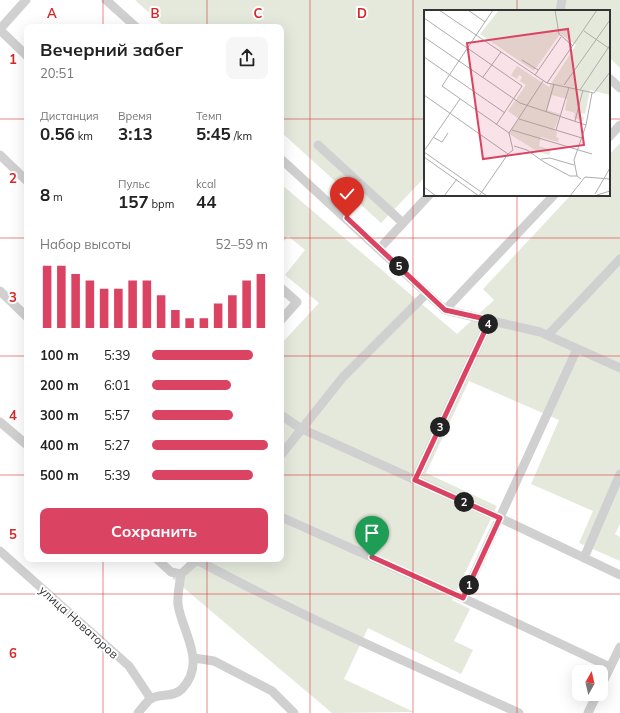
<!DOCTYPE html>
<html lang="ru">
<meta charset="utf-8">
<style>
body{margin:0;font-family:Mulish,sans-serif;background:#f6f6f6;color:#222;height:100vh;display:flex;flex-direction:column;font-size:15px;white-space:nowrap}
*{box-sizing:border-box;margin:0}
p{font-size:13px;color:#767676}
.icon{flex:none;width:22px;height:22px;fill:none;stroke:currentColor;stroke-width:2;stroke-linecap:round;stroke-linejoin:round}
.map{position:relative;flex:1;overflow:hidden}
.side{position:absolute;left:24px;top:24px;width:260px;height:538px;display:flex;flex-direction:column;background:#fff;border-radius:8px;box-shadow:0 4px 16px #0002}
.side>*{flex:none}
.needle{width:26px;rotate:8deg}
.tools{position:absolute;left:572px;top:665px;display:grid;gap:8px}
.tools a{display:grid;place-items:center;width:36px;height:36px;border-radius:8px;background:#fff;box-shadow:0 4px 16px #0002;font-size:20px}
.pin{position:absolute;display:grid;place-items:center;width:34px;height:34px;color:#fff;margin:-41px -17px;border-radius:50% 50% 50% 0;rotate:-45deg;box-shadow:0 0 4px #0007}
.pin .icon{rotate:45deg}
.km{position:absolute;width:20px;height:20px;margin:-10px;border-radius:50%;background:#222;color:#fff;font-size:11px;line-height:20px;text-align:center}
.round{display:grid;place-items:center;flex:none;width:42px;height:42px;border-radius:8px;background:#f6f6f6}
.summary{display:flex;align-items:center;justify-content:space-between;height:68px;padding:0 16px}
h1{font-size:18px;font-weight:700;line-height:30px}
.figures{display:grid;grid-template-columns:repeat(3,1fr);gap:6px;height:68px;padding:4px 16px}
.figures div{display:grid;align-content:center}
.figures b{font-size:17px;font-weight:700}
.figures small{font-size:11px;font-weight:400}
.figures p{font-size:11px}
.chart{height:112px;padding:8px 16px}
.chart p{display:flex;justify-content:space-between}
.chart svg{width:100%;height:72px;margin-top:4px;stroke:#db4362;stroke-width:6}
.primary-button{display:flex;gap:8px;margin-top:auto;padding:8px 16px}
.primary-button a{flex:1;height:46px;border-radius:8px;background:#db4362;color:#fff;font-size:16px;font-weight:700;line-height:46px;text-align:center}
ul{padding:0 16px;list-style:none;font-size:13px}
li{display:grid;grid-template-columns:64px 48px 1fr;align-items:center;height:30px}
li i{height:10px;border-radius:5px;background:#db4362}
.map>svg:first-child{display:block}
.green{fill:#e4e9dc}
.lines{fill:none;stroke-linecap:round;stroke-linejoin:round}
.minor{stroke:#d0d0d0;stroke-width:9}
.route-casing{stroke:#fff;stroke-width:8}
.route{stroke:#db4362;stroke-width:5}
.grid{fill:none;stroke:#d62828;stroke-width:1;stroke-opacity:0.55}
.labels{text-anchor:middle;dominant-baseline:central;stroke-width:4;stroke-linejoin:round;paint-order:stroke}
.street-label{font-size:12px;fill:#333;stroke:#fff}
.inset-road{fill:none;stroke:#adadad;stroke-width:1}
.view{fill:#db4362;fill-opacity:0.15;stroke:#db4362;stroke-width:2}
.inset-edge{fill:none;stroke:#333;stroke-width:2}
.grid-label{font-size:13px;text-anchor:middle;font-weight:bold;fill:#d62828;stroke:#fff;stroke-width:4;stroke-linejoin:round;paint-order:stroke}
</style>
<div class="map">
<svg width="620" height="713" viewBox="0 0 620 713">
<rect width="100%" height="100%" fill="#fff"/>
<path class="green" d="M135 0H620V68L609 57V11H425V177L381 223 281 132V27H165Z
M620 143V524L615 534 620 537V561L579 543 593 511 531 484 559 420 469 381 426 473 497 506 452 600 470 609 454 641 473 650 461 674 368 628 344 679 414 712 332 713 172 578 190 559H281V344L319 303 285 275 305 250 288 236 281 245V184L457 334 494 300 483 289 571 195H609V155Z"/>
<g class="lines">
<path class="minor" d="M106 0 136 27
M560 11 562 0
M0 29 26 0
M0 30 27 56
M609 78 620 88
M609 137 620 125
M318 145 403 223
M0 155 27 181
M281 159 445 310 540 332 620 368
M380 248 429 195
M281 288 297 302 281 320
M0 291 27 317
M445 310 554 195
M548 335 620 259
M281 415 300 428 500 518 620 575
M0 422 27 445
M281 455 343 377 427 293
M415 480 490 320
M281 517 463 598 610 667
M0 551 129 666 151 699
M584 558 620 474
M157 559 171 572 181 574
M197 560C302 617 411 664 519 713
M463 598 577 349
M194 658 214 661 272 691 294 713
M601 686 620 647
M138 713C141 709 146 703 150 699 160 693 173 698 182 689 207 662 183 634 178 605 177 595 180 583 181 574L198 559
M588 713 597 694"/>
</g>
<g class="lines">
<defs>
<path id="route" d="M347 218 445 310 490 320 415 480 500 518 463 598 372 557"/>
</defs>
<use href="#route" class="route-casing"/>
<use href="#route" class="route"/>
</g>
<path class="grid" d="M103 0V27M207 0V27M310 0V713M413 0V713M517 0V11M0 119H27M281 119H425M609 119H620M517 195V713M0 238H27M281 238H620M0 356H27M281 356H620M0 475H27M281 475H620M103 559V713M207 559V713M0 594H620"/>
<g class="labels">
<g class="street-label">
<text transform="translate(79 622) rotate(42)">улица Новаторов</text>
</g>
</g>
<g transform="translate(424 10)">
<rect width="186" height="186" fill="#fff"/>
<path d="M75 0H186V85L166 80 161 104 157 103 156 106 160 107 159 111 150 108 151 103 141 100 143 89 128 85 123 100 136 104 130 120 133 122 132 127 135 128 134 132 117 127 115 136 127 140 125 145 114 142 84 123 95 109 84 101 102 75 96 71 98 67 95 65 93 69 87 65 93 56 125 77 152 35 136 24 110 61 56 24Z" fill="#e4e9dc"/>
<path class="inset-road" d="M15 0 123 73 170 83 186 62M44 0 61 12M69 0 18 76 85 123M131 0 135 24 149 36M0 8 98 76 72 115M160 21 186 39M0 27 96 93 162 115M0 47 81 103M98 50 114 60M111 65 137 27M59 67 77 42M123 73 173 0M140 75 186 10M156 80 186 35M0 85 84 144M122 102 130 74M95 109 158 128M151 111 159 80M88 120 168 144M132 120 145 77M9 127 18 132 24 123M90 136 103 140 120 152 146 166H153M0 141 36 89M0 142 63 186M0 147 55 186M117 149 126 148 150 155M157 169 153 166 150 150 162 115 168 83M0 177 12 186M171 184 186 158M173 185 186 181M20 186 33 169M55 186 84 144 89 140 85 123 119 71M146 186 161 167 186 169"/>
<path class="view" d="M144 19 160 135 59 149 43 33Z"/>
<rect width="186" height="186" class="inset-edge"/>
</g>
<g class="grid-label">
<text x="52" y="18">A</text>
<text x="155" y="18">B</text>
<text x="258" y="18">C</text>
<text x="362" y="18">D</text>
<text x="13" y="64">1</text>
<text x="13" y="183">2</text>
<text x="13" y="302">3</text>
<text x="13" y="420">4</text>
<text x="13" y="539">5</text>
<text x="13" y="658">6</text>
</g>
</svg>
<div class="tools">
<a><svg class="needle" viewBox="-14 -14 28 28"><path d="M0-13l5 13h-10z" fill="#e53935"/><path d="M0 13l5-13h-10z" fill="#767676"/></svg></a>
</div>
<div class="pin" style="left:372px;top:557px;background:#1e9e55"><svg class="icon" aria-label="arrive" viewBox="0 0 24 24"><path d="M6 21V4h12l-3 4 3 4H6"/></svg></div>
<div class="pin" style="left:347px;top:218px;background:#d93025"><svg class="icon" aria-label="check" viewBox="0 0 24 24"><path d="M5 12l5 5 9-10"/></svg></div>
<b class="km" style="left:469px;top:585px">1</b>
<b class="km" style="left:464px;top:502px">2</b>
<b class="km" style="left:440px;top:427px">3</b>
<b class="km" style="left:488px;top:324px">4</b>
<b class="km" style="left:399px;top:266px">5</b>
<section class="side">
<div class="summary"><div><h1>Вечерний забег</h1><p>20:51</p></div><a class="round"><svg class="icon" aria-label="share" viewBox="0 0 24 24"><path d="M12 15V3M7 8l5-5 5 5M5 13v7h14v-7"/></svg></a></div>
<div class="figures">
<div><p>Дистанция</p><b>0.56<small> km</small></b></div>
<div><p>Время</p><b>3:13</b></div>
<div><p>Темп</p><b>5:45<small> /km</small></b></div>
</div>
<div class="figures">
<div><b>8<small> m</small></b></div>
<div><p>Пульс</p><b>157<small> bpm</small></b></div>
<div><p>kcal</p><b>44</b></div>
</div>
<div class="chart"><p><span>Набор высоты</span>52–59 m</p>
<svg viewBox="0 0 160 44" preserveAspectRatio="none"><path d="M5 44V6M15 44V6M25 44V11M35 44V15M45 44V20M55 44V20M65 44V15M75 44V15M85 44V24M95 44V33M105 44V38M115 44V38M125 44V29M135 44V24M145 44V15M155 44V11"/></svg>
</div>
<ul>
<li><b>100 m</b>5:39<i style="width:87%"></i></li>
<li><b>200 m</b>6:01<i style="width:68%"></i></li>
<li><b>300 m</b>5:57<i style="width:70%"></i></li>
<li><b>400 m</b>5:27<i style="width:100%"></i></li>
<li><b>500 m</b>5:39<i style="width:87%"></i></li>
</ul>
<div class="primary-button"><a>Сохранить</a></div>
</section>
</div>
